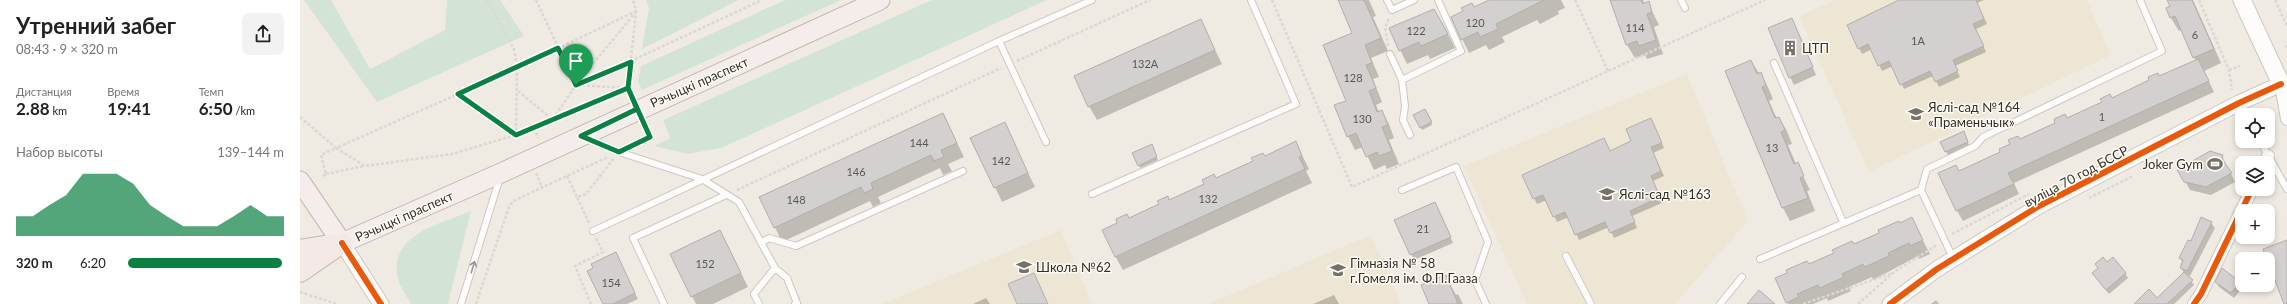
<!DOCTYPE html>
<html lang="ru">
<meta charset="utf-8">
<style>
body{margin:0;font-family:Lato,sans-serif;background:#f2f2f2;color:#222;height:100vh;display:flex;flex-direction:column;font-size:15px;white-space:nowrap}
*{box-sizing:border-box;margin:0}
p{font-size:13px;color:#767676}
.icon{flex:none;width:22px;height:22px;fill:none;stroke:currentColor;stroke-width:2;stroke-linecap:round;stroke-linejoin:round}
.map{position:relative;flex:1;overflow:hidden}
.panel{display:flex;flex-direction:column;background:#fff;width:300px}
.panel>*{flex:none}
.tools{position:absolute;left:1935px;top:108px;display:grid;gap:8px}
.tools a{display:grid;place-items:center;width:40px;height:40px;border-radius:8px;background:#fff;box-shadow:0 2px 6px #0003;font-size:20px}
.pin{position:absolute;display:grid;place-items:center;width:34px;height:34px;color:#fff;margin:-41px -17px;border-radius:50% 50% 50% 0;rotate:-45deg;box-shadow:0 0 4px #0007}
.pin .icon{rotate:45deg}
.round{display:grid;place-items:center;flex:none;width:42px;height:42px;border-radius:8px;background:#f2f2f2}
.head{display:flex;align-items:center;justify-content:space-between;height:68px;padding:0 16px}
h1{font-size:22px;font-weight:700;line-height:30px}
.metrics{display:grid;grid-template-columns:repeat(3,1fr);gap:6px;height:68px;padding:4px 16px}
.metrics div{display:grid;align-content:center}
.metrics b{font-size:17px;font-weight:700}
.metrics small{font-size:11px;font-weight:400}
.metrics p{font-size:11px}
.chart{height:112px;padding:8px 16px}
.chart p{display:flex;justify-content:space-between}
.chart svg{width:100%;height:72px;margin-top:4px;fill:#0b8043;opacity:.7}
ul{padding:0 16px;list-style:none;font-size:13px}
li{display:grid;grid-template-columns:64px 48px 1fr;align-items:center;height:30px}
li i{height:10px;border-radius:5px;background:#0b8043}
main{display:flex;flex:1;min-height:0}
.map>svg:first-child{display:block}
.built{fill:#ede6d5}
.green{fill:#d3e4d6}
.shadow{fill:#0003}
.building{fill:#d4d0cf;stroke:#b2aead}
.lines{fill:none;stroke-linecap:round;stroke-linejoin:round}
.service-casing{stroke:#ccc8c2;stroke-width:8}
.minor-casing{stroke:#ccc8c2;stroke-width:14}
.tertiary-casing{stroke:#ccc8c2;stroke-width:17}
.secondary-casing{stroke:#ccc8c2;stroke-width:19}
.primary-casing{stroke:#c3b5af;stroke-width:21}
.trunk-casing{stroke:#c3b5af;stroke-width:22}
.path{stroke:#dad8d5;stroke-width:2.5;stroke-dasharray:3 2;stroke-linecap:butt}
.service{stroke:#fdfcfb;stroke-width:6}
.minor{stroke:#fdfcfb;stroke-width:12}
.tertiary{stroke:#fdfcfb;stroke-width:15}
.secondary{stroke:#fdfcfb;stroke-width:17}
.primary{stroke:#f5edec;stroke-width:19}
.trunk{stroke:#f3e8e6;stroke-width:20}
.cycleway-casing{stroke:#fefbf4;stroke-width:8}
.cycleway{stroke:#e8590c;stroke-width:6}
.oneway{stroke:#989692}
.route-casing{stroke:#fff;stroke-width:8}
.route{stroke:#0b8043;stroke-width:5}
.labels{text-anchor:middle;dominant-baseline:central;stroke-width:3;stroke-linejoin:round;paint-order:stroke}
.number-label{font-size:11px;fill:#5b5853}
.poi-label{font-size:13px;fill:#33302a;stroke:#fefbf4;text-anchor:start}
.street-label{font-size:13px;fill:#33302a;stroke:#fefbf4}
</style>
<main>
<section class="panel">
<div class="head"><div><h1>Утренний забег</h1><p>08:43 · 9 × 320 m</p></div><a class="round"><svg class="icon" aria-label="share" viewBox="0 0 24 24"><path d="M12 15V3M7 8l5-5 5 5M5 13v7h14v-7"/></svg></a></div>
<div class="metrics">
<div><p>Дистанция</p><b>2.88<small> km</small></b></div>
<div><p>Время</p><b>19:41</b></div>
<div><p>Темп</p><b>6:50<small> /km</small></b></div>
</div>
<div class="chart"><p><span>Набор высоты</span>139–144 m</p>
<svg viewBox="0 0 160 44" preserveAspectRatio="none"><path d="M0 44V32L10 32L20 25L30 19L40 6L50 6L60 6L70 12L80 25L90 32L100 38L110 38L120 38L130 32L140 25L150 32L160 32V44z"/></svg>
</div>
<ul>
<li><b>320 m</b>6:20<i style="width:99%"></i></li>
</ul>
</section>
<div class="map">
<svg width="1987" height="304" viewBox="0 0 1987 304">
<rect width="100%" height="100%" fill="#efebe3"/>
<path class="built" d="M1536 0H1787L1811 55 1569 172 1499 16Z
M1387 74 1448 221 1375 304H1227L1164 166Z
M761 230 792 304H582Z
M1071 235 1101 304H908Z"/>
<path class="green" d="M4 0H31L70 69 145 30 147 0H200L224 36 77 102Z
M346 0H439L342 49 349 8Z
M485 0H541L342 90 338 82 341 66Z
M632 0H747L421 148 388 154 354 146 370 138 363 120Z
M171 211 148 304H111C107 296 100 288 98 279 88 234 139 225 171 211Z"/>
<path class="shadow" d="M1039 0H1069L1076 16 1073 17 1088 51 1071 58 1079 77 1073 79 1082 102 1076 105 1079 112 1081 111 1089 124 1094 138 1089 140 1099 164 1087 169 1085 165 1074 170 1063 147 1055 150 1048 136 1047 101 1054 34Z
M1191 0H1261L1265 8 1258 11 1259 14 1240 24 1237 20 1202 37 1205 42 1189 50 1186 45 1169 53 1152 18Z
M1311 0H1343L1345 4 1348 3 1359 25 1354 27 1363 54 1347 59 1345 55 1335 58 1327 45Z
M1604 0H1684L1677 3 1687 24 1676 29 1686 52 1655 66 1660 77 1639 87 1633 76 1604 89 1593 66 1582 71 1572 49 1562 54 1559 48Z
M1868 0H1893L1921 63 1904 71 1914 92 1714 183 1719 194 1663 221 1657 211 1659 172 1702 152 1720 140 1896 61 1882 30 1879 31 1871 18V7Z
M901 21 922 64 797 120 789 106Z
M1142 22 1155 48 1130 59 1128 55 1107 64 1090 29Z
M1496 27 1516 75 1494 85 1490 77Z
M1451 61 1468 87 1473 99 1469 101 1477 119 1479 118 1487 131 1492 144 1488 145 1496 164H1497L1510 190 1507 191 1515 211 1490 221 1483 208 1426 71Z
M1125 110 1132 125 1122 130 1114 115Z
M643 114 664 157 648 164 652 171 643 175 640 168 578 197 581 203 573 207 570 201 482 242 461 198Z
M704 124 735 187 702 202 672 138Z
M1354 125 1364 148 1353 153 1364 176 1353 181 1362 203 1332 216 1337 228 1314 238 1309 227 1279 240 1269 217 1257 222 1247 200 1237 204 1223 175 1310 152 1332 141Z
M1666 138 1670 147 1649 157 1641 142Z
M996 143 1009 169 1006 171 1012 183 823 270 815 256 829 219Z
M852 148 858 160 840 168 839 165Z
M1922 156 1935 182 1911 195 1890 190 1879 170Z
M1137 208 1153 243 1114 260 1096 220Z
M1612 219 1630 254 1619 259 1618 256 1573 280 1572 277 1549 287 1551 291 1528 301 1527 298 1513 304H1488L1476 279Z
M1911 223 1915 228 1890 276 1886 274 1894 285 1874 304H1835L1857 300 1884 273 1881 268 1883 263 1880 258Z
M420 231 448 287 413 304H396L392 296Z
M318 259 338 299 327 304H304Z
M1806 263 1825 273 1828 278 1809 294 1793 274Z
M1146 277 1156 295 1158 294 1163 304H1130Z
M1916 282H1939L1942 288 1934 298 1919 287Z
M1034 295 1039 304H1013Z
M686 298 690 304H673Z
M1636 300 1639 304H1631Z"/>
<path class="building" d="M1038 0H1064L1081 38 1065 45 1072 63 1066 65 1076 88 1069 91 1077 112 1082 110 1088 125 1082 127 1092 151 1079 156 1077 152 1066 157 1056 133 1047 137 1034 105 1046 101 1023 45 1052 33Z
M1189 0H1244L1196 24 1198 29 1180 37 1178 32 1161 40 1151 17 1163 11 1161 8 1172 3 1174 7Z
M1310 0H1341L1343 4 1349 1 1352 12 1347 14 1356 40 1339 46 1337 41 1326 45Z
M1599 0H1676L1684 19 1673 24 1684 46 1653 60 1658 71 1635 82 1630 71 1600 85 1589 61 1578 66 1568 44 1558 49 1547 25Z
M1867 0H1892L1914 49 1893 58 1875 16 1870 18 1866 8 1870 6Z
M1134 9 1148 34 1121 46 1119 42 1099 51 1089 28Z
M1492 18 1513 67 1489 78 1468 28Z
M901 19 915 50 788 107 774 76Z
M1898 59 1909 81 1708 173 1714 184 1656 211 1638 173 1656 165 1659 171 1700 152 1699 149 1710 144 1708 140 1718 136 1720 139 1755 123 1754 119 1765 114 1767 118 1802 102 1800 99 1810 94 1812 98 1849 80 1848 77 1858 73 1859 76Z
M1451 60 1457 74 1461 72 1466 85 1462 87 1475 118 1479 117 1485 130 1481 132 1494 164 1498 162 1504 176 1500 178 1508 198 1482 208 1425 71Z
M1125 109 1132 122 1120 128 1113 115Z
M643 113 657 143 641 150 644 157 634 161 631 155 571 183 573 189 564 193 561 187 474 228 459 197Z
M1351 118 1362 143 1351 147 1361 171 1351 176 1360 197 1330 211 1335 222 1310 233 1305 222 1275 235 1265 212 1253 217 1243 195 1233 199 1222 175 1304 138 1310 151 1331 141 1326 129Z
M705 122 728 173 694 188 670 138Z
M1664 131 1668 142 1645 152 1640 142Z
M996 141 1002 156 999 157 1005 169 815 257 802 230 817 223 816 219 827 214 829 218 859 204 857 201 868 196 869 200 904 184 902 180 914 174 916 178 953 161 951 158 963 153 965 156Z
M852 144 857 157 838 166 832 153Z
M1910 151 1923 155 1922 159 1932 173 1906 187 1884 182 1877 170Z
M1135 202 1151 237 1110 255 1094 220Z
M1612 217 1623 240 1610 246 1609 243 1588 253 1589 256 1565 267 1563 264 1542 274 1544 277 1520 288 1518 285 1497 294 1499 297 1486 303 1475 278 1487 273 1486 270 1507 261 1509 264 1534 253 1532 250 1552 241 1554 244 1579 233 1578 230 1599 221 1600 223Z
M1901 217 1912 222 1887 271 1880 268 1883 260 1879 258 1888 240 1891 241Z
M420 230 441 273 391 297 370 254Z
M1987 240V304H1984L1963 249Z
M316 252 335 293 313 304H303L287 271 293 268 291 264Z
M1803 257 1807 262 1813 257 1826 273 1806 290 1792 273 1798 268 1795 264Z
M1922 268 1940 282 1931 293 1915 282Z
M1884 272 1893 280 1867 304H1834L1849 289 1857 298Z
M734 273 748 304H717L708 284Z
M1146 275 1158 304H1129L1121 285Z
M1459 290 1475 304H1447Z"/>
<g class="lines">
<defs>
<path id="service" d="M1087 0 1092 10 1114 0
M1381 0 1385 8
M699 41 746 142
M1090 54 1102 80 1105 106 1103 120 1110 135
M1474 63 1543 222
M1102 80 1161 51 1138 0
M286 138 319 152 402 179 439 202 475 268 487 278 497 303 495 304
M1960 141 1987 189
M1102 190 1156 167 1188 242 1175 280 1186 304
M792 194 996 104 951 0
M293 231 699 41 792 0
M461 243 469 238 496 246 663 171
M1266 256 1291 304
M1653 258 1621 190 1627 169 1675 146 1683 137 1862 51 1840 0
M1460 259 1621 190
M161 304 200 177
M364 304 333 238 426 195
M459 304 454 294 475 268
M1420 304 1442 277"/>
<path id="minor" d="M1981 84 1987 119
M1965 163 1968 156
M1894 304 1901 294 1952 189"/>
<path id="tertiary" d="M42 243 81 304
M1590 304 1637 269 1739 206 1939 103 1981 84"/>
<path id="secondary" d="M1942 0 1981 84"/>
<path id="primary" d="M0 181 42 243 201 173 580 0"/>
<path id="trunk" d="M0 250 36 244
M0 272 42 243"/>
</defs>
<use href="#service" class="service-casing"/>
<use href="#minor" class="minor-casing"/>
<use href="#tertiary" class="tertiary-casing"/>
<use href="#secondary" class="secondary-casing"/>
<use href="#primary" class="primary-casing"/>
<use href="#trunk" class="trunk-casing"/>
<path class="path" d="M187 0 214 49 217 68 216 135
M236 0 276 85 328 88 332 97
M972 0 1052 187 1465 0
M1275 0 1308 71
M1899 0 1929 70 1932 90
M1975 0 1987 26
M1088 46 1085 28 1089 18
M1985 47 1987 46
M717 61 850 0
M1929 70 1940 66
M277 83 335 13
M218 91 253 120
M158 94 216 135
M0 117 36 148 217 68 336 11
M253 119 276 85 331 61 462 0
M234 128 238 138
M331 146 350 137 345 125
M236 173 242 187
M26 174 64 166
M23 176 26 174 21 155 36 148 65 166 152 154 216 135 328 88 336 11 333 0
M267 176 277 197
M437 190 701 68
M1789 198 1833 176
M289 223 277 197 286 194 314 158
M1652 234 1729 194
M0 292 37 304
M176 304 209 207 213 201 308 157
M291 304 275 266 303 252 296 238
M1503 304 1593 273
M1558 304 1594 272 1637 245"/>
<use href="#service" class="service"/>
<use href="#minor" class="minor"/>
<use href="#tertiary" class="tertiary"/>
<use href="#secondary" class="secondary"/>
<use href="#primary" class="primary"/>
<use href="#trunk" class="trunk"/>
<defs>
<path id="cycleway" d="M42 243 81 304
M1590 304 1637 269 1739 206 1939 103 1981 84
M1894 304 1901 294 1952 189"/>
</defs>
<use href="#cycleway" class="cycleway-casing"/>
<use href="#cycleway" class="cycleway"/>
</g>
<defs><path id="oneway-shaft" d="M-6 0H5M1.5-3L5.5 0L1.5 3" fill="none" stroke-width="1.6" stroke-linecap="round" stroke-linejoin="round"/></defs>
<use class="oneway" href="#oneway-shaft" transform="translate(173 267) rotate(-73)"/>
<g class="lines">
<defs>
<path id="route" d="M276 85 258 48 158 94 216 135 328 88 350 137 319 152 281 136 337 109 328 88 331 62 276 85"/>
</defs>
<use href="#route" class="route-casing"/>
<use href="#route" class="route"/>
</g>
<defs>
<symbol id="building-bare" viewBox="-9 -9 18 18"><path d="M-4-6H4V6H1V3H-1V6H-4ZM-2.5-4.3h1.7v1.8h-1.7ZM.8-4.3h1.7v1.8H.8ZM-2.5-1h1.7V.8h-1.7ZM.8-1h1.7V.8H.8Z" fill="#75716b" stroke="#fefbf4" stroke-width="2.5" paint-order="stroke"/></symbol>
<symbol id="school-bare" viewBox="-9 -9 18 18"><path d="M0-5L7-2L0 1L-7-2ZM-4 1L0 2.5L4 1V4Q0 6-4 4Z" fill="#75716b" stroke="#fefbf4" stroke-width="2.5" paint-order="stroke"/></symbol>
<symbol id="stadium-bare" viewBox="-9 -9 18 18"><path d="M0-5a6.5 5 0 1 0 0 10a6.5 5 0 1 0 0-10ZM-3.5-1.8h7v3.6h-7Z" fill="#75716b" stroke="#fefbf4" stroke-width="2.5" paint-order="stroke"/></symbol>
</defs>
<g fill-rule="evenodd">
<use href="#building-bare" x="1479" y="37" width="22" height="22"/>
<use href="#school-bare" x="1605" y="103" width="22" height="22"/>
<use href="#stadium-bare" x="1904" y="153" width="22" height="22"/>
<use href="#school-bare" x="1296" y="183" width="22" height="22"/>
<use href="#school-bare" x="713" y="256" width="22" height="22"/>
<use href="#school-bare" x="1027" y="259" width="22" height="22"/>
</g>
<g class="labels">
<g class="number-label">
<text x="1175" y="22">120</text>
<text x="1335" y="27">114</text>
<text x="1116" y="30">122</text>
<text x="1895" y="34">6</text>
<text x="1618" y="40">1А</text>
<text x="845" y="63">132А</text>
<text x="1053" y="77">128</text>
<text x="1802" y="116">1</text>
<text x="1062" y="118">130</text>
<text x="619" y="142">144</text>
<text x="1472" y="147">13</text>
<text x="701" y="160">142</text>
<text x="556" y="171">146</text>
<text x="908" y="198">132</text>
<text x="496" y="199">148</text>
<text x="1123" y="228">21</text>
<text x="405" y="263">152</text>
<text x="311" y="282">154</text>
</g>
<g class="poi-label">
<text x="1502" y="48">ЦТП</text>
<text x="1628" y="107">Яслі-сад №164<tspan x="1628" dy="15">«Праменьчык»</tspan></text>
<text x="1903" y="164" text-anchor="end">Joker Gym</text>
<text x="1319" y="194">Яслі-сад №163</text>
<text x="1050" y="263">Гімназія № 58<tspan x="1050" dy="15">г.Гомеля ім. Ф.П.Гааза</tspan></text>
<text x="736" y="267">Школа №62</text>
</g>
<g class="street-label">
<text transform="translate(399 82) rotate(-24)">Рэчыцкі праспект</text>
<text transform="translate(1776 176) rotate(-28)">вуліца 70 год БССР</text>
<text transform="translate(104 216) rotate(-24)">Рэчыцкі праспект</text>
</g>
</g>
</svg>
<div class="tools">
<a><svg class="icon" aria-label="locate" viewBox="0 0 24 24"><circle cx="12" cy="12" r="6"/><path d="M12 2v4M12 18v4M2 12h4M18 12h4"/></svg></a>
<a><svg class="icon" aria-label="layers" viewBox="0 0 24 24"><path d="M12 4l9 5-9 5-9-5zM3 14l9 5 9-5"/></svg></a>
<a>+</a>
<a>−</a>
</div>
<div class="pin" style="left:276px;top:85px;background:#1e9e55"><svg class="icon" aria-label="arrive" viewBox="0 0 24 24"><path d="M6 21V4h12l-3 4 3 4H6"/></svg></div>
</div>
</main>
